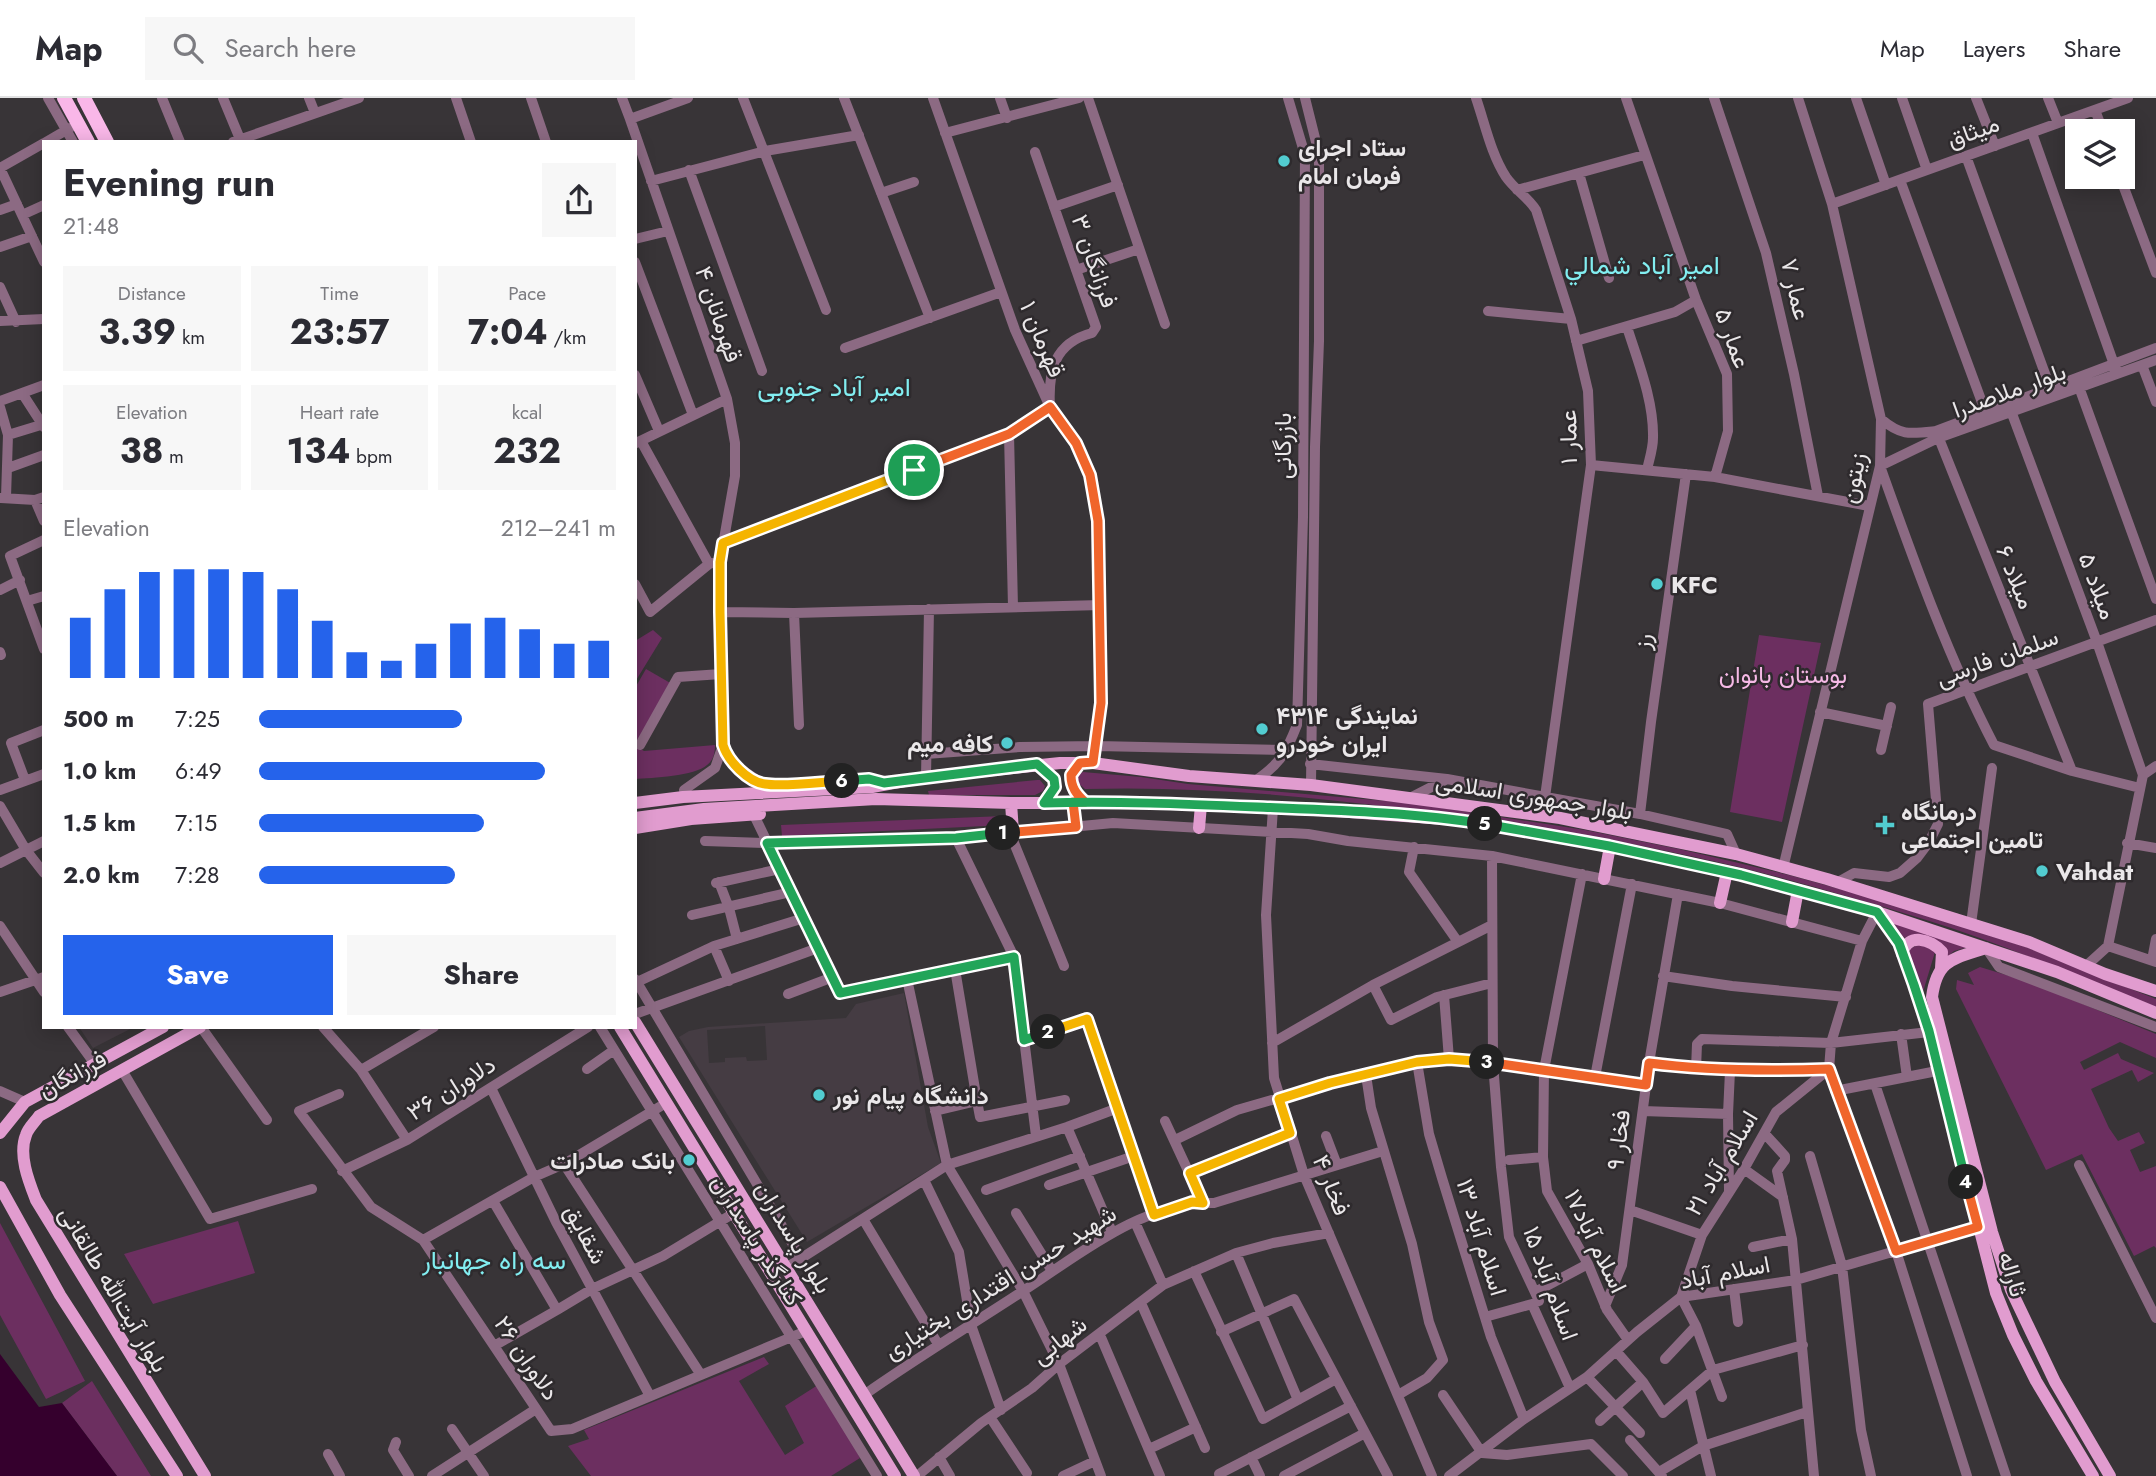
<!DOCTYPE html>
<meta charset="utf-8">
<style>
body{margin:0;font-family:Jost,Vazirmatn,sans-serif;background:#f7f7f7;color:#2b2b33;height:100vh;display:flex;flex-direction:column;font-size:26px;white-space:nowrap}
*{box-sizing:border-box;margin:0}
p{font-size:23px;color:#7c7c81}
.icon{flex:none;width:38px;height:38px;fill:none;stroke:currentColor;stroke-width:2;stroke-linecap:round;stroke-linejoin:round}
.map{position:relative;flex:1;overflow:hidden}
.drawer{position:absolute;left:42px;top:42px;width:595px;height:889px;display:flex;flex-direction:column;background:#fff;border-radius:0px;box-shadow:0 4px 18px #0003}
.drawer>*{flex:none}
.tools{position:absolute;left:2065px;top:21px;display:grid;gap:14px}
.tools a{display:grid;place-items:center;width:70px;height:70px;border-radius:0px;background:#fff;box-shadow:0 4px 18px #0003;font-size:35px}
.pin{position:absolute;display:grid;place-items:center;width:60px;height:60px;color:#fff;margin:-30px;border:4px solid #fff;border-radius:50%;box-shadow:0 2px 7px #0007}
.km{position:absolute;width:35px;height:35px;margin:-18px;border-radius:50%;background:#222;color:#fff;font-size:19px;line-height:35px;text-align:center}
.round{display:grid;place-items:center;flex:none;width:74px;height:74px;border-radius:0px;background:#f7f7f7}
.overview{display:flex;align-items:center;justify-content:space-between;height:119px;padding:0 21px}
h1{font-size:38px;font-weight:700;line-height:52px}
.stats{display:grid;grid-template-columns:repeat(3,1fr);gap:10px;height:119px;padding:7px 21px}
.stats div{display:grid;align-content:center;border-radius:0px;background:#f7f7f7;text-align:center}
.stats b{font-size:35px;font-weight:700}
.stats small{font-size:19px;font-weight:400}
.stats p{font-size:19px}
.chart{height:196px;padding:14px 21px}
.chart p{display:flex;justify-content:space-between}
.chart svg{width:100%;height:126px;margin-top:7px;stroke:#2563eb;stroke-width:6}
.button{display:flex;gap:14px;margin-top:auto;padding:14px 21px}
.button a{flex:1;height:80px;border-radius:0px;background:#2563eb;color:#fff;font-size:28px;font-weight:700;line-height:80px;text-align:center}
.button a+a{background:#f7f7f7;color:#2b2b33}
ul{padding:0 21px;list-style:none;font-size:23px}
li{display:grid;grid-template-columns:112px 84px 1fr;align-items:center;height:52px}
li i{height:18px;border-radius:9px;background:#2563eb}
header{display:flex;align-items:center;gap:42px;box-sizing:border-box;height:98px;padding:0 35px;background:#fff;border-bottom:2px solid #e1e1e2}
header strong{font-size:33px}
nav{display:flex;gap:38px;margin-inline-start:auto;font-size:24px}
.search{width:490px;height:63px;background:#f7f7f7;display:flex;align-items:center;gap:18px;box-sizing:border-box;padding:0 24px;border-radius:0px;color:#7c7c81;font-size:26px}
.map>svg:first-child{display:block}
.built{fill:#453c43;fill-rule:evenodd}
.green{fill:#6c2f60}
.water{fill:#35002d}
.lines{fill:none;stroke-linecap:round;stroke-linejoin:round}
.minor{stroke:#8c6a83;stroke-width:10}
.major{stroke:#e19ccf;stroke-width:12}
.highway{stroke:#f9b7e8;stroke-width:14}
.split-1-casing{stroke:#fff;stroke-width:14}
.split-2-casing{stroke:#fff;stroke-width:14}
.split-3-casing{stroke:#fff;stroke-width:14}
.split-4-casing{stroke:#fff;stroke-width:14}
.split-5-casing{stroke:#fff;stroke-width:14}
.split-6-casing{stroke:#fff;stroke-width:14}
.split-7-casing{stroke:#fff;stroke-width:14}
.split-1{stroke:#f0652b;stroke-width:9}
.split-2{stroke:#22a559;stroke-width:9}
.split-3{stroke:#f5b400;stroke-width:9}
.split-4{stroke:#f0652b;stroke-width:9}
.split-5{stroke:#22a559;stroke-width:9}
.split-6{stroke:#22a559;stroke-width:9}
.split-7{stroke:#f5b400;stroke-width:9}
.poi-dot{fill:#52ccd0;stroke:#2e2a2d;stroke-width:2.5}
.labels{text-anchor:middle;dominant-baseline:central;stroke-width:5;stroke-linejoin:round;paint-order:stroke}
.street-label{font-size:24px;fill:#eae7e9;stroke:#2e2a2d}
.poi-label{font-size:24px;font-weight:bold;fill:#eae7e9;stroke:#2e2a2d;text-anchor:start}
.park-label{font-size:24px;fill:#f6b9e6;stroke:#2e2a2d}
.neighbourhood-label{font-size:26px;fill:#82eef1;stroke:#2e2a2d}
</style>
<header>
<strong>Map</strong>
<div class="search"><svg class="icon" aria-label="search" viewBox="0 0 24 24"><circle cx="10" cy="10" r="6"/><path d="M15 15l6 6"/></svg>Search here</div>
<nav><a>Map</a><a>Layers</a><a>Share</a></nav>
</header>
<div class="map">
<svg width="2156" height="1378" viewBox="0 0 2156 1378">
<rect width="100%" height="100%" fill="#383437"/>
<path class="built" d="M904 895 928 1029 941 1065 807 1144 679 939 689 933 708 929 846 920 856 906ZM765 928 767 962 747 963 746 959 725 960V964L709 965 707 932Z
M79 929H134L93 950Z"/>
<path class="green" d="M653 532 662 540 635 584V543Z
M1759 537 1821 545 1782 724 1730 714Z
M646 571 672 586 640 643 635 640V590Z
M635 647 644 653 715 647C715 654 714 662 707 667 695 678 652 680 635 681Z
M1083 674 1141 679 1188 686 1410 705 1585 732 1679 751 1789 777 1876 801 2021 847 2156 901V909C2078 880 2003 845 1923 821 1864 803 1803 785 1743 770 1632 743 1518 725 1405 711 1299 697 1192 688 1085 691L1077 684V677Z
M1037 682H1040L1045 688 1043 693 1035 697H929L928 693Z
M1004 718 1005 727 782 738 781 727Z
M1886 822 1968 849 1954 853 1946 860 1909 838 1901 841Z
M1917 847H1926L1935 854 1922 897 1909 861 1910 851Z
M1980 869 2029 884 2156 936V960L2120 944 2080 964 2084 972 2118 955 2121 961 2154 975 2138 984 2132 972 2091 991 2109 1030 2118 1043 2139 1034 2145 1045 2130 1052 2140 1074 2156 1068V1150L2154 1148 2134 1158 2082 1056 2046 1072 1956 891 1957 882 1974 887 1968 875Z
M238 1123 255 1175 153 1206 124 1156Z
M0 1125 85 1283 46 1301 0 1217Z
M764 1259 769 1266 739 1283 785 1357 804 1345 785 1308 821 1285 860 1360 831 1378H591L568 1348 589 1341 584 1332Z
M92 1283 151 1378H117L62 1305Z"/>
<path class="water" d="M0 1256 39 1309 62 1305 117 1378H0Z"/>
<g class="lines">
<path class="minor" d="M48 0 73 44
M162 0 180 44
M223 0 240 41
M309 0 315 15
M456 0 471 44
M531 0 546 44
M622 0 630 21 688 0
M743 0 826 212
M844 0 930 220
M933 0 1015 232 1050 309 1076 344 1090 377 1098 423 1101 507V605L1093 665
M1000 0 1007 20
M1088 0 1165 226
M1305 0 1319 56V243L1315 349 1311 687
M1476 0C1485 26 1491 56 1506 79 1515 92 1528 99 1536 112L1571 221 1588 293 1591 367 1545 699
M1626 0 1696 202 1727 276 1728 333 1715 379
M1714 0 1766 155 1794 276 1818 398
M1856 0 1886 87
M1902 0 1927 72
M1976 0 1995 48
M2048 0 2058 25
M2095 12 2103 33
M630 21 727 301 735 345V378L720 464 723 647 715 670 684 692
M945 35 1079 0
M2032 35 2116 272
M46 44 70 30
M233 44 359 0
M1966 58 2052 295
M0 70 44 164
M0 70 44 45
M689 72 762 273
M1579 75 1609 180
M2120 79 2156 175
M1900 82 1987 318
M651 83 765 53 859 37
M1517 92 1644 57
M881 95 914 84
M1832 106 2128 0
M1054 109 1118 87
M0 112 17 106
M22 117 44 107
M635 141 668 133
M0 149 32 138
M635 164 693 317
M1076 172 1139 151
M0 189 16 224
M1488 213 1571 221
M0 223 44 221
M1627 229C1638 264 1654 303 1653 340 1653 351 1649 362 1647 372
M1576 243 1675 214 1696 202
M845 250 1001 194
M2142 267 2156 304
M635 277 659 333
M2079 289 2156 501
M22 295 44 329
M0 303 44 287
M0 309 8 337 6 399
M2011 313 2097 544 2143 677
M1881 321C1901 338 1910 336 1936 333L2156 250
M1936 333 2072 673
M1009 336 1013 509
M8 337 44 326
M641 343 709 466
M636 345 727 301
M1591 367 1715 379 1869 408
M8 370 44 357
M1 400 35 402 44 399
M35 402 44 423
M44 442 10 458 44 551
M723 445 1009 336 1050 309C1048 273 1054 245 1092 235L1096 229 1035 54
M635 486 650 514 709 466 713 465
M0 492 20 482
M27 503 44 498
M720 514 794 515 1101 507
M794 515 799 627
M0 554 1 557
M1820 614 1887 628
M640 647 678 579 721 576
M723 647 732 665 763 686
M1881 652 1891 609
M926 656 1020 649 1097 648 1287 652
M1310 666 1447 681
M926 679 929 511
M25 682 11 645 44 632
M1255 683C1280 666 1286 655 1297 627L1303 419 1305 57 1288 0
M2140 690 2072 673 1994 647C1947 557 1914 463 1880 368L1938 340 2156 262
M0 692 44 676
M1410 700 1447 681 1640 716 1727 736 1736 756
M0 708 26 752 44 775
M1273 710 1266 817 1274 980 1304 1077 1432 1378
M1640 716 1651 624 1686 376
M754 717 840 895 1014 859
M1010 735 1064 868
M956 740 1014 859 1036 1038
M705 743 767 745 956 740 1113 725 1308 736 1348 743 1492 758 1720 805 1862 843
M2127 745 2156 750
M1414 749 1409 774 1458 844
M1492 758 1493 965 1501 1069 1509 1139 1539 1203 1532 1206 1570 1290
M0 765 44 743
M1783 770 1880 368 1881 321 1832 106 1798 0
M1582 776 1544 972 1543 1059 1547 1093 1588 1166 1607 1212 1628 1242
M719 784 729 810 737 841
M1838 784 1854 775 1889 779 1900 775 1917 760 1929 744 1938 726 1928 606 2156 522
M716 785 780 771
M692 817 791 794
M1971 826 1992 670
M0 828 44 894
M714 848 729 883
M2108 848 2143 677 2156 668
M2108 848 2156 864
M1986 850 1999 869 2156 929
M2152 862 2156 841
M2086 868 2108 848
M1663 878 1732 888 1846 899
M635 881 801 1160
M907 881 947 1067 1023 1193 1059 1266 1101 1378
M635 885 714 848 804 820
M1373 887 1391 922 1437 899 1492 885
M0 894 44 879
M788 896 833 879
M1444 897 1449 961
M635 916 818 850
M68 929 95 966
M201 929 267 1022
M323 929 361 972 407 1042
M600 929 877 1378
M1901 936 1907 979
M1024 942 1087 921 1154 1117
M1272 945 1373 887 1492 827
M1417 964 1429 1036 1442 1080 1491 1239 1524 1321
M1649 965 1696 971 1730 973 1728 1016 1729 1093
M587 971 614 952
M1696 971 1697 946 1702 941 1831 945 1929 934
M122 972 210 1121 312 1091
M361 972 434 929
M1730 973 1829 971 1896 1153 1967 1378
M1366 977 1371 1010 1412 1146 1429 1224 1443 1262 1427 1280 1398 1297
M1595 979 1632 786
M1875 986 2006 1378
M491 990 556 1124 650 1298
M0 993 25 1004
M1835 993 1937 973
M339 996 299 1013 371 1109 423 1142 551 1333 572 1331 806 1233
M977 1003 980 1019 1065 1002
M935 1013 977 1003 955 871
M1643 1013 1728 1016
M1165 1023 1203 1105
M1067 1029 1112 1134
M1765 1036 1785 1058V1062L1777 1073 1792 1141 1814 1378
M1326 1038 1337 1067
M1175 1042 1237 1012 1330 985 1417 964 1449 961 1493 965 1646 987
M1810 1058 1842 1168 1861 1332 1871 1378
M1509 1062 1543 1059
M564 1066 701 1277
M2079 1067 2156 1220
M1744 1071 1783 1099
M342 1073 407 1042 588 929
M1190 1075 1290 1035
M924 1082 959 1154 971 1227 1001 1312
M1049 1087 1134 1058
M986 1092 1080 1058
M493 1103 557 1212 494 1248
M1630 1112 1702 1137
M1016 1115 1052 1173
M863 1121 938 1246
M1135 1124 1163 1187
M423 1142 534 1079 564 1066 666 1005
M1753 1149 1792 1141
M1236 1155 1298 1302
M786 1170 947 1067 1067 1029 1118 1010
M1194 1173 1263 1321 1336 1281
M1734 1191 1738 1224
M1535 1194 1588 1166
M1141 1205 1205 1350
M1605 1208 1622 1167 1649 965 1678 796
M557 1212 592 1191 663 1158 734 1115
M1485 1219 1532 1206
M1221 1234 1294 1201 1388 1378
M1100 1237 1160 1378
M1616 1253 1643 1284 1663 1315 1713 1272 1803 1247
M1665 1261 1696 1228
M1587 1279 1640 1335
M1690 1292 1711 1378
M864 1297C915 1261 968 1229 1020 1195 1078 1158 1142 1103 1214 1105L1383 1053
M1443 1297 1482 1355 1507 1357 1591 1346 1623 1378
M1722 1299 1696 1228 1681 1199 1702 1137 1744 1071 1776 1014 1829 971 1831 945 1862 843 1877 814
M990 1319 1027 1375
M1600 1323 1643 1284
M452 1331 484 1378
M1630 1342 1662 1378
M396 1344 393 1352 409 1378
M1149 1351 1196 1329
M328 1356 340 1378
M939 1359 950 1378
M1251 1359 1260 1378
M1659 1374 1703 1348 1807 1314
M1219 1376 1351 1308
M432 1378 536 1311
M917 1378 981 1325 1032 1290 1059 1266 1163 1187 1236 1155 1273 1145 1329 1135
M1063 1378 1095 1363
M1284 1378 1365 1335
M1449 1378 1524 1321 1587 1279 1637 1234 1681 1199 1796 1182 1978 1129"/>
<path class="major" d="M1080 665 1071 677C1071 689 1076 696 1085 704
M1037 666 1054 681V689L1044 705
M1073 704 1076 729
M635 705 683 699 872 689 926 679 1060 665H1093L1189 678 1311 687 1560 720 1736 756 1827 781 2029 844 2105 876 2156 893
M1011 705 1013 734
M635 720 704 711 876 701 1011 705 1126 704 1308 711 1459 722 1610 748 1741 777 1877 814 2057 874 2156 915
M635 730 691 721 760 716
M1199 730 1201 707
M1604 781 1610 748
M1720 805 1727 774
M1877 814 1899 845 1914 887 1929 934 1996 1195 2013 1237 2036 1283 2093 1378
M1792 824 1798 792
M1986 850C1953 861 1937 861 1932 899L1992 1134 2011 1192 2055 1284 2110 1378
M1902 856C1907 834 1931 841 1942 854L1941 870
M635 924 914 1378
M200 929 39 1018C35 1024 28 1030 26 1037 18 1057 29 1084 36 1102L205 1378
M620 929 895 1378
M0 1035 25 1004 163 929
M0 1089 60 1197 177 1378"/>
<path class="highway" d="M64 0 88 44
M84 0 107 44"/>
</g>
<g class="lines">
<defs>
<path id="split-1" d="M914 372 1009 336 1050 309 1076 345 1090 377 1098 423 1101 605 1093 664 1080 665 1071 677C1071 689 1076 696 1085 704H1073L1076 729 1003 735"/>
<path id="split-2" d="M1003 735 956 740 767 745 840 895 1014 859 1024 942 1048 934"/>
<path id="split-3" d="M1048 934 1087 921 1154 1117 1192 1104 1203 1105 1190 1075 1290 1035 1279 1001 1330 985 1417 964 1449 961 1487 964"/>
<path id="split-4" d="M1487 964 1646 987 1649 965C1709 973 1768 973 1829 971L1896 1153 1978 1129 1966 1084"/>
<path id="split-5" d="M1485 726 1609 748 1741 777 1877 814 1899 845 1914 887 1929 933 1966 1084"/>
<path id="split-6" d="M842 683 869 681 884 685 1037 666 1054 681 1055 689 1044 705C1115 703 1186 706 1257 709 1331 712 1412 714 1485 726"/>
<path id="split-7" d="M842 683C822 684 784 689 765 686 748 684 728 663 723 647L720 514V464L723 445 914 372"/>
</defs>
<use href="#split-1" class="split-1-casing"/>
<use href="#split-2" class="split-2-casing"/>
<use href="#split-3" class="split-3-casing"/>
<use href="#split-4" class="split-4-casing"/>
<use href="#split-5" class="split-5-casing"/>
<use href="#split-6" class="split-6-casing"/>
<use href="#split-7" class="split-7-casing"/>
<use href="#split-1" class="split-1"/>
<use href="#split-2" class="split-2"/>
<use href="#split-3" class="split-3"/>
<use href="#split-4" class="split-4"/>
<use href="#split-5" class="split-5"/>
<use href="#split-6" class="split-6"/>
<use href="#split-7" class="split-7"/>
</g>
<g class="poi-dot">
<circle cx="1284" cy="63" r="7"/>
<circle cx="1657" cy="486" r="7"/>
<circle cx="1262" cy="631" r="7"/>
<circle cx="1007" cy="645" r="7"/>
<path d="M1881.5 716.5h7v7h7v7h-7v7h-7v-7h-7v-7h7z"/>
<circle cx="2042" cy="773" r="7"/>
<circle cx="819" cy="997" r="7"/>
<circle cx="689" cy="1062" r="7"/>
</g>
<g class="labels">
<g class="street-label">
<text transform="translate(1973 33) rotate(-20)">میثاق</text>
<text transform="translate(1095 163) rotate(71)">فرزانگان ۳</text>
<text transform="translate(1796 191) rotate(77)">عمار ۷</text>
<text transform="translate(719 216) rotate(71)">قهرمانان ۴</text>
<text transform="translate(1733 240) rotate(70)">عمار ۵</text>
<text transform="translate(1043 241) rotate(67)">قهرمان ۱</text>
<text transform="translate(2009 292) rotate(-20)">بلوار ملاصدرا</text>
<text transform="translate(1568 339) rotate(-91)">عمار ۱</text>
<text transform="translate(1282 348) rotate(-90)">بازرگانی</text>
<text transform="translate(1853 380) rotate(-79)">زیتون</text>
<text transform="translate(2016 479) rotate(68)">میلاد ۶</text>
<text transform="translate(2098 488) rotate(70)">میلاد ۵</text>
<text transform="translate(1642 543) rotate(-81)">رز</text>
<text transform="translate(1997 559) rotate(-20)">سلمان فارسی</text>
<text transform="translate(1534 698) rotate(9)">بلوار جمهوری اسلامی</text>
<text transform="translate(72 976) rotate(-29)">فرزانگان</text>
<text transform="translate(451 990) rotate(-32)">دلاوران ۳۶</text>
<text transform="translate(1618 1042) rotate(-83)">فخار ۹</text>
<text transform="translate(1721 1065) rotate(-59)">اسلام آباد ۲۱</text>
<text transform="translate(1332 1087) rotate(68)">فخار ۴</text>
<text transform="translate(586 1136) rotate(62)">شقایق</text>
<text transform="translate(794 1139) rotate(59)">بلوار پاسداران</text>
<text transform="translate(1482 1139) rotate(73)">اسلام آباد ۱۳</text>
<text transform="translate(757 1142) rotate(58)">کنارگذر پاسداران</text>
<text transform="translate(1596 1143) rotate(64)">اسلام آباد۱۷</text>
<text transform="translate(1725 1174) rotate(-11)">اسلام آباد</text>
<text transform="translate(2013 1176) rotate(73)">ثاراله</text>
<text transform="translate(1000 1184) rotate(-32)">شهید حسن اقتداری بختیاری</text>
<text transform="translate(1551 1185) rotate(70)">اسلام آباد ۱۵</text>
<text transform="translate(114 1191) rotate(59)">بلوار آیت‌الله طالقانی</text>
<text transform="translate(1059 1242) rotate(-38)">شهابی</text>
<text transform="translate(527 1260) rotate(56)">دلاوران ۲۶</text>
</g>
<g class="poi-label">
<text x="1298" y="49">ستاد اجرای<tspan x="1298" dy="28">فرمان امام</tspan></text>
<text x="1671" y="486">KFC</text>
<text x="1276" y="617">نمایندگی ۴۳۱۴<tspan x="1276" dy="28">ایران خودرو</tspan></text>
<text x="993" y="645" text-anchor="end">کافه میم</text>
<text x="1901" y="713">درمانگاه<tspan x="1901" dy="28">تامین اجتماعی</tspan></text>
<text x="2056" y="773">Vahdat</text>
<text x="833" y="997">دانشگاه پیام نور</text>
<text x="675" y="1062" text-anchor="end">بانک صادرات</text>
</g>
<g class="park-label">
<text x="1783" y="576">بوستان بانوان</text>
</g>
<g class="neighbourhood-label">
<text x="1642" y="167">امیر آباد شمالي</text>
<text x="834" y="289">امير آباد جنوبی</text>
<text x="494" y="1162">سه راه جهانبار</text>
</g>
</g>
</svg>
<div class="tools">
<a><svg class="icon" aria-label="layers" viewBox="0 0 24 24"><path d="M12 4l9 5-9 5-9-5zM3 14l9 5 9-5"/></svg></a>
</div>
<div class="pin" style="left:914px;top:372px;background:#1e9e55"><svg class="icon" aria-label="arrive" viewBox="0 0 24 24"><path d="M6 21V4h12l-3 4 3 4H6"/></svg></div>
<b class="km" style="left:1003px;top:735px">1</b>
<b class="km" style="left:1048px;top:934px">2</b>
<b class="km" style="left:1487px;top:964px">3</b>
<b class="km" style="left:1966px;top:1084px">4</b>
<b class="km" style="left:1485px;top:726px">5</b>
<b class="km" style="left:842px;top:683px">6</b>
<section class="drawer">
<div class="overview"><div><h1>Evening run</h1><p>21:48</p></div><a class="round"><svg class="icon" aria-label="share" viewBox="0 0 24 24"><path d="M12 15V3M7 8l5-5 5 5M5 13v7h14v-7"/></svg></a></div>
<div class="stats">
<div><p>Distance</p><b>3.39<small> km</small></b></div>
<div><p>Time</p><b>23:57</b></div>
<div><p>Pace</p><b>7:04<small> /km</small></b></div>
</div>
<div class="stats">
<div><p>Elevation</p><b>38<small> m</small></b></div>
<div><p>Heart rate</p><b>134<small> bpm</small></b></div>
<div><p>kcal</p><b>232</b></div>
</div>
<div class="chart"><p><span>Elevation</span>212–241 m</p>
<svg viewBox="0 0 160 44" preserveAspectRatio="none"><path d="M5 44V23M15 44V13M25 44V7M35 44V6M45 44V6M55 44V7M65 44V13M75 44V24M85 44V35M95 44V38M105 44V32M115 44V25M125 44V23M135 44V27M145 44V32M155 44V31"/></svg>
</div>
<ul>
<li><b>500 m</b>7:25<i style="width:57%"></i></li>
<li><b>1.0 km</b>6:49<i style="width:80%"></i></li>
<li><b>1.5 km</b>7:15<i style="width:63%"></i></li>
<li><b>2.0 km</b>7:28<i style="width:55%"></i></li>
</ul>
<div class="button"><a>Save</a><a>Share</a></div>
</section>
</div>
